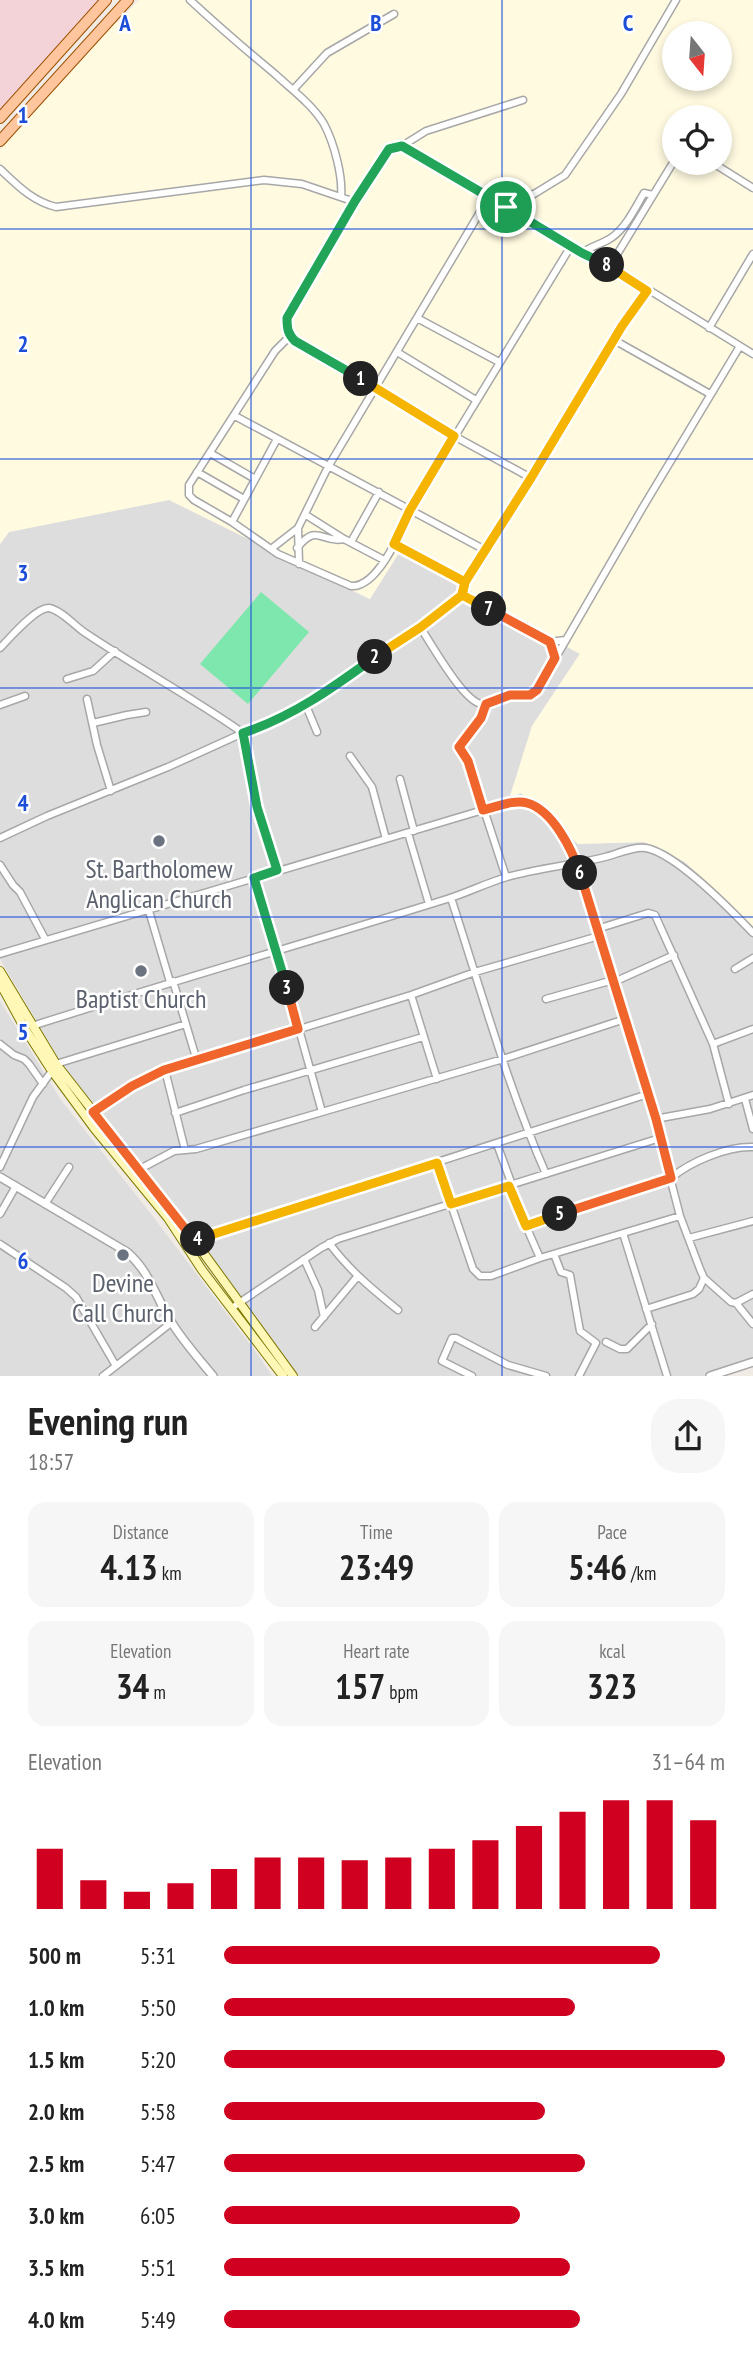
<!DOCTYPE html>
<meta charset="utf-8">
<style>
body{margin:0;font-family:"PT Sans Narrow",sans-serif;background:#f6f6f6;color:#222;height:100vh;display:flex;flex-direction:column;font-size:26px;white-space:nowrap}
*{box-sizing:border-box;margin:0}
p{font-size:23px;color:#767676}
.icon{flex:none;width:38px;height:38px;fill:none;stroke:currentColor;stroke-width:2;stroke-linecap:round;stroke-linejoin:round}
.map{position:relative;height:1376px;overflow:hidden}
.drawer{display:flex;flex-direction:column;background:#fff;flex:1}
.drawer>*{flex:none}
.needle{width:46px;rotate:163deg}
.tools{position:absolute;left:662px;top:21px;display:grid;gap:14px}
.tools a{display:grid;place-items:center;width:70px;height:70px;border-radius:50%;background:#fff;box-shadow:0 4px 10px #0003;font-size:35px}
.pin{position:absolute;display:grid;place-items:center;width:60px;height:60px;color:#fff;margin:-30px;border:4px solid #fff;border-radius:50%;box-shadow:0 2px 7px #0007}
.km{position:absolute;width:35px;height:35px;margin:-18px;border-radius:50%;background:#222;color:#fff;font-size:19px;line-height:35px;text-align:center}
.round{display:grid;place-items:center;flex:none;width:74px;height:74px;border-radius:28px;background:#f6f6f6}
.overview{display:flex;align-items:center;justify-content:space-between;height:119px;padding:0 28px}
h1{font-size:38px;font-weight:800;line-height:52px}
.metrics{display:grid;grid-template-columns:repeat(3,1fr);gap:10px;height:119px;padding:7px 28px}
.metrics div{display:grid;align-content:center;border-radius:18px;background:#f6f6f6;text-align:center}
.metrics b{font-size:35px;font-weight:800}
.metrics small{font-size:19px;font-weight:400}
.metrics p{font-size:19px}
.chart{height:196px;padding:14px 28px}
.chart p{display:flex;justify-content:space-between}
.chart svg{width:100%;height:126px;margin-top:7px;stroke:#cf0020;stroke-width:6}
ul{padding:0 28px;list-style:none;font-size:23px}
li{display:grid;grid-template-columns:112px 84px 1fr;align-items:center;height:52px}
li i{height:18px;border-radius:9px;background:#cf0020}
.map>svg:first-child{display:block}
.residential{fill:#dedddd}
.commercial{fill:#f3d3d7}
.education{fill:#fffae0;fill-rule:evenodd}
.pitch{fill:#7de7ad}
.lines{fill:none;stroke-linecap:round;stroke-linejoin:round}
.minor-casing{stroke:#a7a7a7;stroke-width:9}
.tertiary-casing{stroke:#a7a7a7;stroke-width:10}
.secondary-casing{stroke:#7d7800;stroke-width:10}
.primary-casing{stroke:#9b5000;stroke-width:12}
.minor{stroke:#fff;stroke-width:6}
.tertiary{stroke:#fff;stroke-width:7}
.secondary{stroke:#fff7b5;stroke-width:8}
.primary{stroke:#ffc59c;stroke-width:10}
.split-1-casing{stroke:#fff;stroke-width:14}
.split-2-casing{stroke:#fff;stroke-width:14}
.split-3-casing{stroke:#fff;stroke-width:14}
.split-4-casing{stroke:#fff;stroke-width:14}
.split-5-casing{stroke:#fff;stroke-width:14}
.split-6-casing{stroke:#fff;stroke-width:14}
.split-7-casing{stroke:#fff;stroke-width:14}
.split-8-casing{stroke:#fff;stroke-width:14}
.split-9-casing{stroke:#fff;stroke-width:14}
.split-1{stroke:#22a559;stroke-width:9}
.split-2{stroke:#f5b400;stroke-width:9}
.split-3{stroke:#22a559;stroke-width:9}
.split-4{stroke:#f0652b;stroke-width:9}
.split-5{stroke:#f5b400;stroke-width:9}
.split-6{stroke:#f0652b;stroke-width:9}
.split-7{stroke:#f0652b;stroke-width:9}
.split-8{stroke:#f5b400;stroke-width:9}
.split-9{stroke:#22a559;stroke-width:9}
.grid{fill:none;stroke:#1d4ed8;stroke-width:2;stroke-opacity:0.55}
.worship-dot{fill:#6b7280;stroke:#fff;stroke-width:2.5}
.labels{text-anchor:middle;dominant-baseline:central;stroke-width:5;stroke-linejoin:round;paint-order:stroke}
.worship-label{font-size:26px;fill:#5b616d;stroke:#fff}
.grid-label{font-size:23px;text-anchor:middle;font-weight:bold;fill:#1d4ed8;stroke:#fff;stroke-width:5;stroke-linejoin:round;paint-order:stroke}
</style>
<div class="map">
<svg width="753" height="1376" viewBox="0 0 753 1376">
<rect width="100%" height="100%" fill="#f1ebe5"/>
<path class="residential" d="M169 500 369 599 399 553 451 575 541 632 580 653 532 726 510 798 521 793 578 844 644 842 685 862 753 929V1359L703 1376H298L184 1222 67 1073 0 959V544L9 532Z
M0 1001 61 1100 151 1214 259 1356 272 1376H0Z"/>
<path class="commercial" d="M0 0H100L0 112Z"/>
<path class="education" d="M139 0H753V929L685 862 644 842 578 844 521 793 509 799 532 726 580 654 487 604 451 575 399 553 370 599 169 500 9 532 0 544V150L21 124 111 26 119 21ZM674 33H719V79H674ZM674 117H719V163H674Z"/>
<path class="pitch" d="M261 592 309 632 248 704 200 664Z"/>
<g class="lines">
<defs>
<path id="minor" d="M190 0C217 25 246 50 275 74 291 89 313 105 324 124 334 143 343 176 341 197
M293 90 327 53 394 14
M402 146 426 131 523 100
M713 163 753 188
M0 169C17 185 32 201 56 207L264 180 302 184 355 202
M506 207 521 196 534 194 565 175 621 94 676 0
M582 253C591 246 602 244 611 238 626 228 635 208 644 193L653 195
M610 266 674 161
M417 318 499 362
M709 328 753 254
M290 336 275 351 189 485V495L194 500 232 522 278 554 351 586C378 588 401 531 410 510L571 246
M614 340 710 394
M397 352 476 400
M235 416 485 550
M210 453 255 479
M197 472 244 499
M531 478 454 436 290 336 287 328V319L355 202 389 149 402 146 582 253 610 266 753 354
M306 515 344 539 384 560
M232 522 277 439
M351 542 379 492
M394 544 465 582
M297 548C318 522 321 544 344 539
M271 549 298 528
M299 564 298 528 328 467 489 197
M462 595 550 642 565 640
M420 627C431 643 464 703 482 704 488 704 492 700 497 698 508 694 519 697 530 695L537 690 643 507 740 346
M0 648C10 638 36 607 49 608 61 610 75 626 84 632 136 667 192 697 243 733L257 807 277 870
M67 679 93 671 115 651
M87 699 97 745 111 791
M305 703 317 732
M486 704 481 718 459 747 468 761 506 877
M0 705 25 696
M93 723 127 715 146 712
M350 756 372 787 386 839
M400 779 414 831
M408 833 429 904
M0 838 47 816 168 767 243 733 270 724 329 690 420 627 462 595 469 575 531 478 622 326 647 291
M0 865 13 885 20 892 45 939
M254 878 277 950 322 1112
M451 898C481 990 507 1085 546 1174
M149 911 170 982
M597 929 648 913 655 915 713 1044 729 1104
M0 954 483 810C496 807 514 799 527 803 551 809 566 841 576 861L655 1119
M735 969 753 958
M173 981 197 1061
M411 995 437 1079
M546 999 606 982H614L674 955
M32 1026C170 982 309 942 447 899 467 893 486 883 507 877 539 868 573 865 605 857 617 854 634 846 646 848 677 854 731 910 753 933
M0 1044 14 1055 24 1059 29 1064 43 1084
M713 1044 753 1029
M56 1064 186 1024
M165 1070 185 1150
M753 1095 710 1109 655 1119 680 1216 700 1269 704 1278 731 1302 736 1303 753 1324
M745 1099 753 1129
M93 1112 132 1086 165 1070 411 995 475 972 599 936
M175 1113 244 1090 423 1037
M497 1144 512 1185
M437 1163 473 1269 480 1276H491L540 1258
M0 1167 33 1097 52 1071
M138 1170 174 1151 196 1149 322 1112 503 1059 625 1019
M509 1186 526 1226 671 1178C690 1162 727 1146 753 1147
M45 1204 69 1167
M0 1214 16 1186
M526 1226 540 1258 680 1216
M623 1233 667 1376
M689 1238 753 1221
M190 1242 648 1094
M329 1243C349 1270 372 1289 398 1310
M0 1244 66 1288 76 1297 116 1366
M554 1254 561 1272 570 1275 580 1331 596 1343 579 1376
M304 1259 318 1290 324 1317
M736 1303 753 1294
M236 1305 321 1248 338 1239 660 1138
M646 1309 693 1294 699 1289 704 1278
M315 1327 357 1277
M606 1342 620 1349H627L652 1324
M103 1376 171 1323
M472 1376 442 1361 452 1338H456L508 1365 546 1376"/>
<path id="tertiary" d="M0 1177 127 1252C151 1273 155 1297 172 1323 183 1341 199 1359 213 1376
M710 1376 753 1362"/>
<path id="secondary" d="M0 971 56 1064 194 1240 293 1376
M0 983 25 1029 52 1071 94 1128 168 1218 202 1270 283 1376"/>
<path id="primary" d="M0 118 106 0
M0 141 128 0"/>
</defs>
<use href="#minor" class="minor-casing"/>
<use href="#tertiary" class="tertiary-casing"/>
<use href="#secondary" class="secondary-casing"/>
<use href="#primary" class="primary-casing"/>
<use href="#minor" class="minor"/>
<use href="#tertiary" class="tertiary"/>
<use href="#secondary" class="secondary"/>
<use href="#primary" class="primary"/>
</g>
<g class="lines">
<defs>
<path id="split-1" d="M361 379 295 341C288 334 287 329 287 318L355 201 389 149 402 146 506 207"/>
<path id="split-2" d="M361 379 454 436 410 510 394 544 465 582 462 595 421 627 375 657"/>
<path id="split-3" d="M287 988 254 878 277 870 257 807 243 733C292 717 334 687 375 657"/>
<path id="split-4" d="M198 1239 194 1240 93 1112 132 1086 164 1070 298 1029 287 988"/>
<path id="split-5" d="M198 1239 437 1163 451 1204 509 1186 526 1226 560 1214"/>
<path id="split-6" d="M560 1214 671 1178 656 1119 580 873"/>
<path id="split-7" d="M489 609 550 642 555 658 537 690 530 695H510L486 704 481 718 459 747 468 761 483 810C496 807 515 799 527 803 553 810 572 850 580 873"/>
<path id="split-8" d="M489 609 462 595 465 582 531 478 622 326 647 291 607 265"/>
<path id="split-9" d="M506 207 582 253 607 265"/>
</defs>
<use href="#split-1" class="split-1-casing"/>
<use href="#split-2" class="split-2-casing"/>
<use href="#split-3" class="split-3-casing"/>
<use href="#split-4" class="split-4-casing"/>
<use href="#split-5" class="split-5-casing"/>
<use href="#split-6" class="split-6-casing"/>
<use href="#split-7" class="split-7-casing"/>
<use href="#split-8" class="split-8-casing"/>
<use href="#split-9" class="split-9-casing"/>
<use href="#split-1" class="split-1"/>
<use href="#split-2" class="split-2"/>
<use href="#split-3" class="split-3"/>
<use href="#split-4" class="split-4"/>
<use href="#split-5" class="split-5"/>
<use href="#split-6" class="split-6"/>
<use href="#split-7" class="split-7"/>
<use href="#split-8" class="split-8"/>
<use href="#split-9" class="split-9"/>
</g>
<path class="grid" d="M251 0V1376M502 0V1376M0 229H753M0 459H753M0 688H753M0 917H753M0 1147H753"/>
<g class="worship-dot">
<circle cx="159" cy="841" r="7"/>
<circle cx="141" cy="971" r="7"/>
<circle cx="123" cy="1255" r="7"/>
</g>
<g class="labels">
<g class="worship-label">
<text x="159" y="868">St. Bartholomew<tspan x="159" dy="30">Anglican Church</tspan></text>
<text x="141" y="998">Baptist Church</text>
<text x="123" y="1282">Devine<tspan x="123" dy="30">Call Church</tspan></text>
</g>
</g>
<g class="grid-label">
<text x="125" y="31">A</text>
<text x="376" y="31">B</text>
<text x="628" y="31">C</text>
<text x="23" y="123">1</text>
<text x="23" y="352">2</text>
<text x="23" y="581">3</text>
<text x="23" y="811">4</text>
<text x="23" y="1040">5</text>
<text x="23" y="1269">6</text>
</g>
</svg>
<div class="tools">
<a><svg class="needle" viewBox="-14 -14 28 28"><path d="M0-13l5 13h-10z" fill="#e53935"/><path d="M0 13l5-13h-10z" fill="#767676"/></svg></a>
<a><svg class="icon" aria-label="locate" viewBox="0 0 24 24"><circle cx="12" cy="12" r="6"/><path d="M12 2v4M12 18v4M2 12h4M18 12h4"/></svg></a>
</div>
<div class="pin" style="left:506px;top:207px;background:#1e9e55"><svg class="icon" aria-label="arrive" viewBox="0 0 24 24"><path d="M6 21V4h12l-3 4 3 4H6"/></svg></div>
<b class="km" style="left:361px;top:379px">1</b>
<b class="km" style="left:375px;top:657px">2</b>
<b class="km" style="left:287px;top:988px">3</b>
<b class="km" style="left:198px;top:1239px">4</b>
<b class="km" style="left:560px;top:1214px">5</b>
<b class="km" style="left:580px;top:873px">6</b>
<b class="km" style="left:489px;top:609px">7</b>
<b class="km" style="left:607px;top:265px">8</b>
</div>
<section class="drawer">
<div class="overview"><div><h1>Evening run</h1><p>18:57</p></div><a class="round"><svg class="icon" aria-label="share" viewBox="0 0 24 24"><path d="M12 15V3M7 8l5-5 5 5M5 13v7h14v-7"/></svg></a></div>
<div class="metrics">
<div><p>Distance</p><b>4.13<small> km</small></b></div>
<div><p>Time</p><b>23:49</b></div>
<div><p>Pace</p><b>5:46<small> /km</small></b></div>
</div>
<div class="metrics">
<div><p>Elevation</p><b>34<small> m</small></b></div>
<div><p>Heart rate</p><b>157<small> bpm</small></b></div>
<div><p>kcal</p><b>323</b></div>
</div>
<div class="chart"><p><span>Elevation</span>31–64 m</p>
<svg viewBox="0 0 160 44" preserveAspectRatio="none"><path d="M5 44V23M15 44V34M25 44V38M35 44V35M45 44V30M55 44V26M65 44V26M75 44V27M85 44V26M95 44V23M105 44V20M115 44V15M125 44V10M135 44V6M145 44V6M155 44V13"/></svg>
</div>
<ul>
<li><b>500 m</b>5:31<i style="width:87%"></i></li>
<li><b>1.0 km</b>5:50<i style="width:70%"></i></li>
<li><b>1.5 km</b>5:20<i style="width:100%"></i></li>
<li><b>2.0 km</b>5:58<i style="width:64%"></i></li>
<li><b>2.5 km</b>5:47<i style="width:72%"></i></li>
<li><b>3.0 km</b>6:05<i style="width:59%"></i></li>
<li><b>3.5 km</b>5:51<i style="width:69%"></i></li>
<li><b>4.0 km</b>5:49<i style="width:71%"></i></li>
</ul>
</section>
